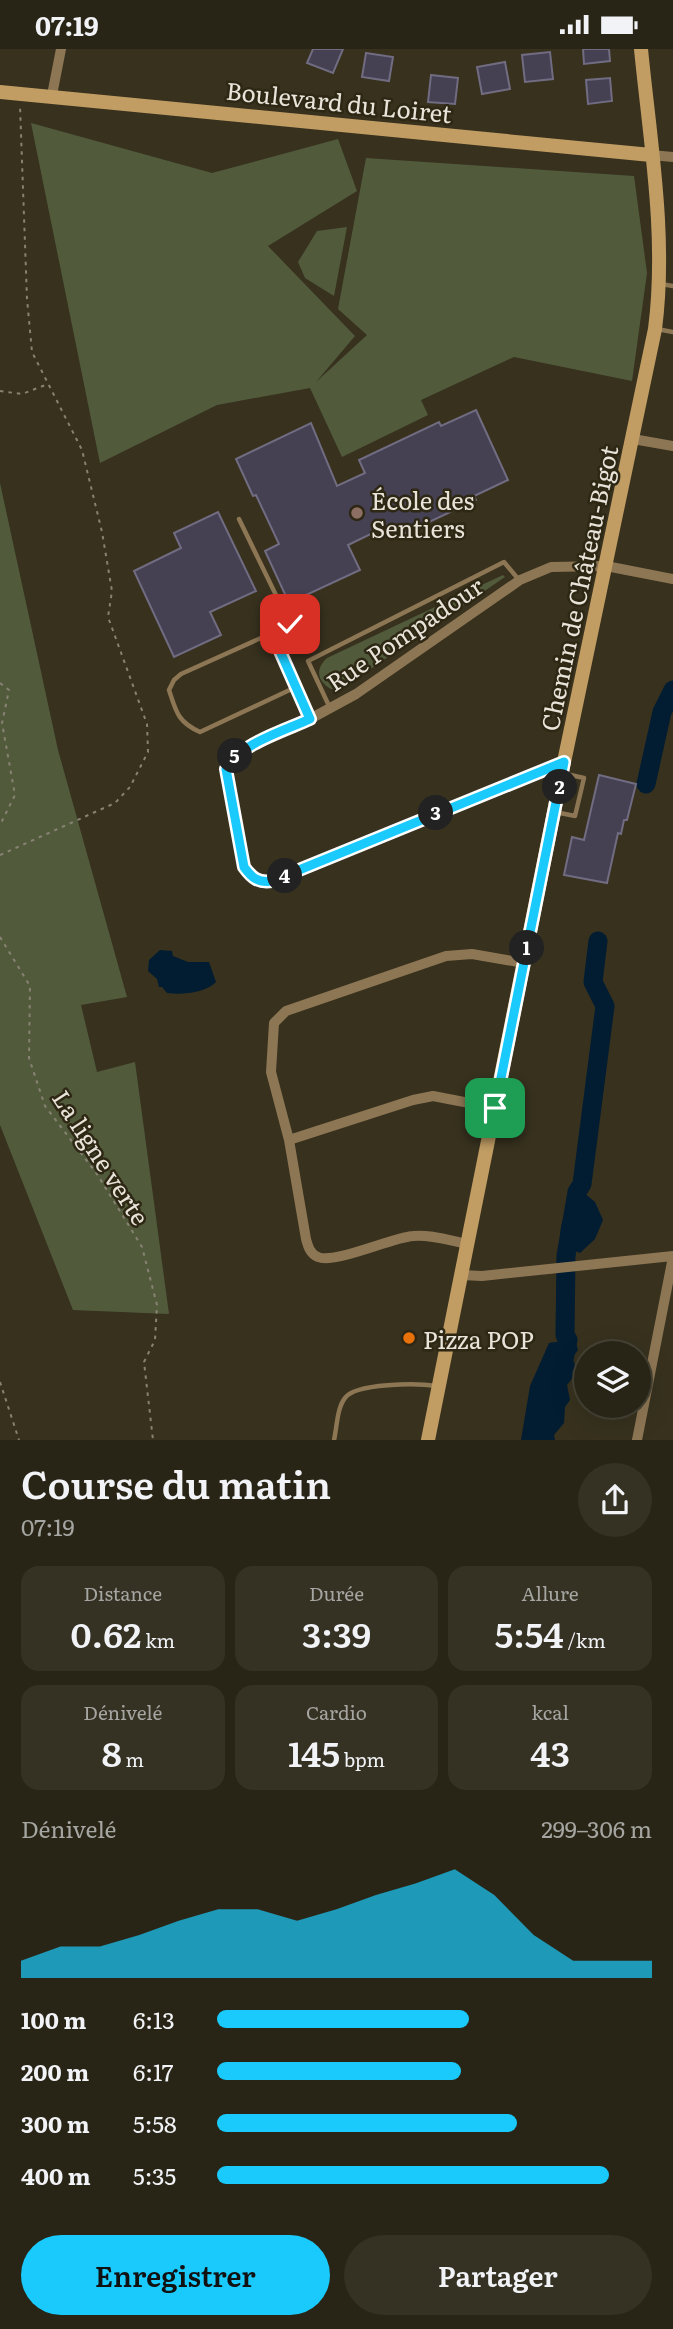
<!DOCTYPE html>
<html lang="fr">
<meta charset="utf-8">
<style>
body{margin:0;font-family:Literata,serif;background:#353123;color:#f1f3f6;height:100vh;display:flex;flex-direction:column;font-size:26px;white-space:nowrap}
*{box-sizing:border-box;margin:0}
p{font-size:23px;color:#a5a5a1}
.icon{flex:none;width:38px;height:38px;fill:none;stroke:currentColor;stroke-width:2;stroke-linecap:round;stroke-linejoin:round}
.map{position:relative;height:1391px;overflow:hidden}
.drawer{display:flex;flex-direction:column;background:#292516;flex:1}
.drawer>*{flex:none}
.tools{position:absolute;left:574px;top:1292px;display:grid;gap:14px}
.tools a{display:grid;place-items:center;width:77px;height:77px;border-radius:50%;background:#292516;box-shadow:0 7px 28px #0002,0 0 0 2px #454235;font-size:35px}
.pin{position:absolute;display:grid;place-items:center;width:60px;height:60px;color:#fff;margin:-30px;border-radius:14px;box-shadow:0 4px 10px #0006}
.km{position:absolute;width:35px;height:35px;margin:-18px;border-radius:50%;background:#222;color:#fff;font-size:19px;line-height:35px;text-align:center}
.round{display:grid;place-items:center;flex:none;width:74px;height:74px;border-radius:37px;background:#353123}
.summary{display:flex;align-items:center;justify-content:space-between;height:119px;padding:0 21px}
h1{font-size:38px;font-weight:600;line-height:52px}
.stats{display:grid;grid-template-columns:repeat(3,1fr);gap:10px;height:119px;padding:7px 21px}
.stats div{display:grid;align-content:center;border-radius:18px;background:#353123;text-align:center}
.stats b{font-size:35px;font-weight:600}
.stats small{font-size:19px;font-weight:400}
.stats p{font-size:19px}
.chart{height:196px;padding:14px 21px}
.chart p{display:flex;justify-content:space-between}
.chart svg{width:100%;height:126px;margin-top:7px;fill:#1acafc;opacity:.7}
.cta{display:flex;gap:14px;margin-top:auto;padding:14px 21px}
.cta a{flex:1;height:80px;border-radius:42px;background:#1acafc;color:#111;font-size:28px;font-weight:600;line-height:80px;text-align:center}
.cta a+a{background:#353123;color:#f1f3f6}
ul{padding:0 21px;list-style:none;font-size:23px}
li{display:grid;grid-template-columns:112px 84px 1fr;align-items:center;height:52px}
li i{height:18px;border-radius:9px;background:#1acafc}
.status{display:flex;justify-content:space-between;align-items:center;height:49px;padding:0 35px;background:#292516;direction:ltr}
.status svg{height:19px;fill:currentColor}
.map>svg:first-child{display:block}
.green{fill:#515b3c}
.water{fill:#021d32}
.lines{fill:none;stroke-linecap:round;stroke-linejoin:round}
.river{stroke:#021d32;stroke-width:19}
.building{fill:#454153;stroke:#716c81;stroke-width:2}
.path{stroke:#878272;stroke-width:2;stroke-dasharray:3.5 5;stroke-linecap:butt}
.lane{stroke:#8d7654;stroke-width:4.5}
.street{stroke:#8d7654;stroke-width:10}
.secondary{stroke:#c19d64;stroke-width:14}
.route-casing{stroke:#fff;stroke-width:14}
.route{stroke:#1acafc;stroke-width:9}
.education-dot{fill:#8d6e63;stroke:#2d2714;stroke-width:2.5}
.food-dot{fill:#e8710a;stroke:#2d2714;stroke-width:2.5}
.labels{text-anchor:middle;dominant-baseline:central;stroke-width:5;stroke-linejoin:round;paint-order:stroke}
.street-label{font-size:24px;fill:#e9e4d9;stroke:#2d2714}
.poi-label{font-size:24px;fill:#e9e4d9;stroke:#2d2714;text-anchor:start}
</style>
<div class="status"><b>07:19</b><svg viewBox="0 0 49 12"><path d="M0 12V9h3v3zM5 12V6h3v6zM10 12V3h3v9zM15 12V0h3v12zM26 1h20v11H26zM47 4h2v5h-2z"/></svg></div>
<div class="map">
<svg width="673" height="1391" viewBox="0 0 673 1391">
<rect width="100%" height="100%" fill="#37311e"/>
<path class="green" d="M31 74 212 124 338 90 357 142 268 197 355 287 316 333 367 286 338 260 366 109 634 127 647 224 632 332 514 308 421 351 428 366 342 408 310 339 217 356 100 414Z
M347 178 334 247 305 229 298 213 317 182Z
M0 434 58 701 127 948 81 956 97 1023 135 1013 169 1265 73 1261 0 1076Z
M503 526 505 528 344 638 331 640C317 632 315 620 327 609Z"/>
<path class="water" d="M160 901 172 902 173 907 188 913H209L216 933C205 944 183 946 167 944L162 938H159L157 930 148 922 149 911Z
M584 1144 595 1153 603 1171 595 1190 580 1204 560 1195C560 1170 565 1159 584 1144Z
M567 1291C573 1293 577 1294 578 1301L572 1309 578 1322 567 1336 570 1351 565 1358 564 1374 554 1386 555 1391H521L530 1337 549 1294Z"/>
<g class="lines">
<path class="river" d="M646 735 662 663 673 641
M563 1315 568 1291 565 1286 566 1207 577 1143 582 1135 605 957 593 933 598 892"/>
</g>
<path class="building" d="M313 0H343L333 24 307 14Z
M583 0H609L610 12 584 15Z
M550 3 553 30 525 33 522 6Z
M366 4 393 8 389 32 362 28Z
M505 13 510 40 482 45 477 18Z
M431 26 458 29 455 55 428 53Z
M610 29 612 52 588 55 586 31Z
M476 361 508 431 474 447 476 451 395 489 389 476 348 496 360 521 289 554 265 502 279 495 256 446 253 447 236 410 311 374 337 437 365 424 359 411 439 373 441 377Z
M218 463 256 542 210 563 221 586 174 608 134 522 181 499 174 484Z
M599 726 636 735 627 771H624L621 785 618 784 607 834 564 826 572 788 584 791Z"/>
<g class="lines">
<path class="path" d="M0 342 22 345 48 335
M0 634 9 641 2 674 15 746 0 776
M0 806 115 754 130 738 148 703 147 675 108 568 112 542 102 483 82 401 32 303 27 250 20 57
M0 888 30 937 29 1009 45 1057 97 1125 142 1198 157 1256 155 1291 144 1313 153 1391
M0 1333 19 1391"/>
<path class="lane" d="M661 235 673 237
M657 280 673 283
M239 470 290 575 272 584
M296 638 200 683C178 673 176 663 169 641L174 631 181 625 272 584 310 669
M330 659 308 612 504 513 519 531
M555 763 575 767 584 729 566 725
M334 1391C337 1378 337 1359 345 1349 355 1334 418 1334 435 1337"/>
<path class="street" d="M52 46 61 0
M651 106 673 108
M633 390 673 397
M564 713 272 832C258 834 252 829 244 818L226 720 229 714 240 702 310 670 356 645 520 531 551 518 606 517 673 530
M289 1091 413 1051 433 1047 495 1059
M468 1195C451 1192 430 1185 413 1187 390 1189 335 1215 318 1208 310 1205 308 1197 306 1190L289 1091 271 1023 274 974 286 962 446 907 472 905 524 914
M461 1226 482 1227 673 1207
M637 1391 673 1208"/>
<path class="secondary" d="M0 43 651 106
M428 1391 564 713 655 280C667 188 650 92 641 0"/>
</g>
<g class="lines">
<defs>
<path id="route" d="M290 575 272 584 310 670C286 681 237 696 226 720L244 818C252 829 258 834 272 832L564 713 495 1059"/>
</defs>
<use href="#route" class="route-casing"/>
<use href="#route" class="route"/>
</g>
<circle class="education-dot" cx="357" cy="464" r="7"/>
<circle class="food-dot" cx="409" cy="1289" r="7"/>
<g class="labels">
<g class="street-label">
<text transform="translate(339 52) rotate(6)">Boulevard du Loiret</text>
<text transform="translate(578 539) rotate(-78)">Chemin de Château-Bigot</text>
<text transform="translate(404 584) rotate(-34)">Rue Pompadour</text>
<text transform="translate(102 1108) rotate(57)">La ligne verte</text>
</g>
<g class="poi-label">
<text x="371" y="450">École des<tspan x="371" dy="28">Sentiers</tspan></text>
<text x="423" y="1289">Pizza POP</text>
</g>
</g>
</svg>
<div class="tools">
<a><svg class="icon" aria-label="layers" viewBox="0 0 24 24"><path d="M12 4l9 5-9 5-9-5zM3 14l9 5 9-5"/></svg></a>
</div>
<div class="pin" style="left:495px;top:1059px;background:#1e9e55"><svg class="icon" aria-label="arrive" viewBox="0 0 24 24"><path d="M6 21V4h12l-3 4 3 4H6"/></svg></div>
<div class="pin" style="left:290px;top:575px;background:#d93025"><svg class="icon" aria-label="check" viewBox="0 0 24 24"><path d="M5 12l5 5 9-10"/></svg></div>
<b class="km" style="left:527px;top:899px">1</b>
<b class="km" style="left:560px;top:738px">2</b>
<b class="km" style="left:436px;top:764px">3</b>
<b class="km" style="left:285px;top:827px">4</b>
<b class="km" style="left:235px;top:707px">5</b>
</div>
<section class="drawer">
<div class="summary"><div><h1>Course du matin</h1><p>07:19</p></div><a class="round"><svg class="icon" aria-label="share" viewBox="0 0 24 24"><path d="M12 15V3M7 8l5-5 5 5M5 13v7h14v-7"/></svg></a></div>
<div class="stats">
<div><p>Distance</p><b>0.62<small> km</small></b></div>
<div><p>Durée</p><b>3:39</b></div>
<div><p>Allure</p><b>5:54<small> /km</small></b></div>
</div>
<div class="stats">
<div><p>Dénivelé</p><b>8<small> m</small></b></div>
<div><p>Cardio</p><b>145<small> bpm</small></b></div>
<div><p>kcal</p><b>43</b></div>
</div>
<div class="chart"><p><span>Dénivelé</span>299–306 m</p>
<svg viewBox="0 0 160 44" preserveAspectRatio="none"><path d="M0 44V38L10 33L20 33L30 29L40 24L50 20L60 20L70 24L80 20L90 15L100 11L110 6L120 15L130 29L140 38L150 38L160 38V44z"/></svg>
</div>
<ul>
<li><b>100 m</b>6:13<i style="width:58%"></i></li>
<li><b>200 m</b>6:17<i style="width:56%"></i></li>
<li><b>300 m</b>5:58<i style="width:69%"></i></li>
<li><b>400 m</b>5:35<i style="width:90%"></i></li>
</ul>
<div class="cta"><a>Enregistrer</a><a>Partager</a></div>
</section>
